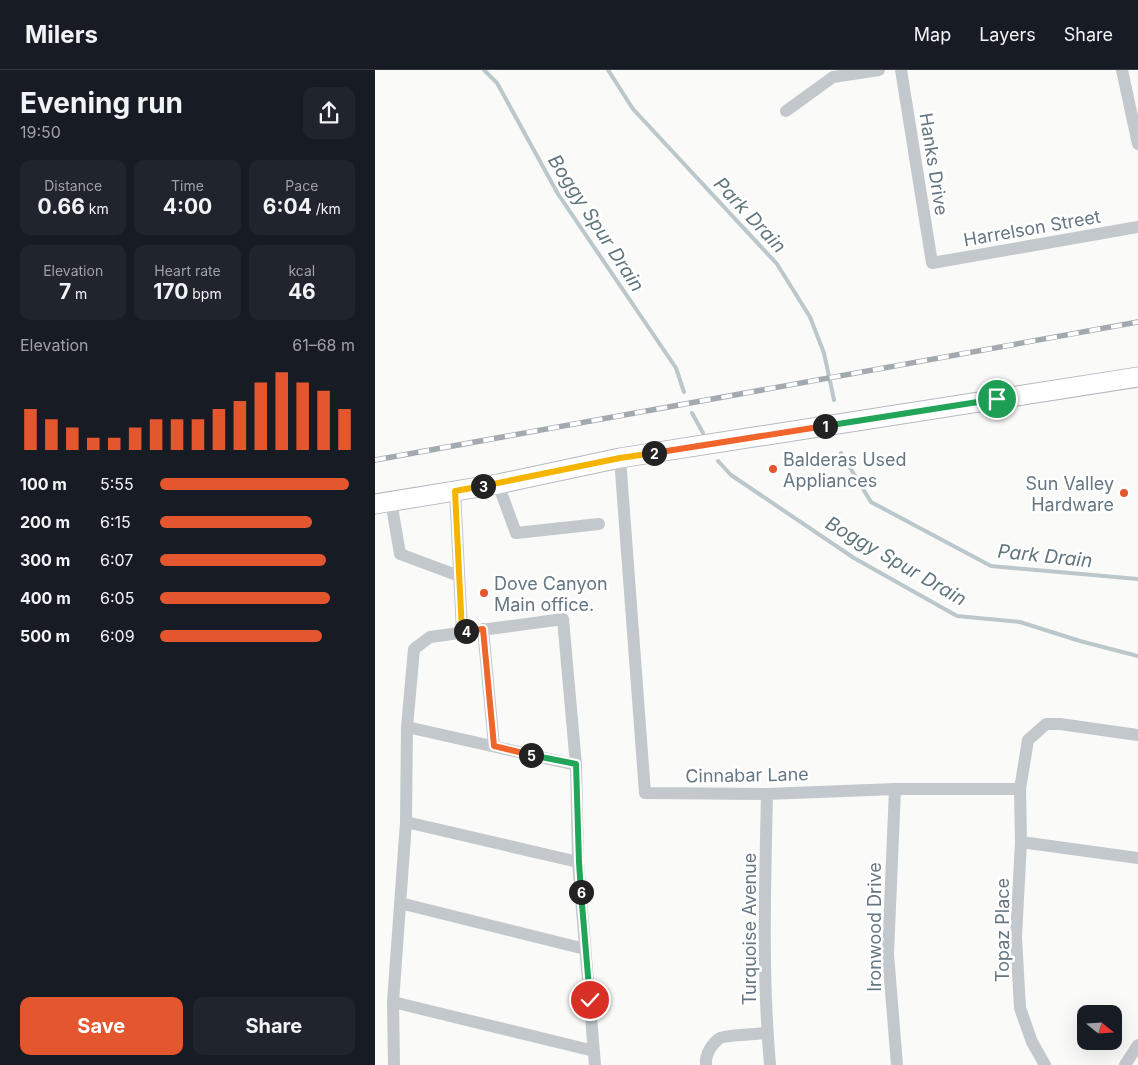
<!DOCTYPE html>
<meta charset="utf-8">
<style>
body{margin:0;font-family:Inter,sans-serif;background:#20242c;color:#f1f3f6;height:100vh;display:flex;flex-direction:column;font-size:19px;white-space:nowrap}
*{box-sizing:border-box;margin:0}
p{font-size:16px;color:#9ea1a6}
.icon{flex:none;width:28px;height:28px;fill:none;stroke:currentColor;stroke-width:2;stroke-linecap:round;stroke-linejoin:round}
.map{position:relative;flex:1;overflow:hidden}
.sheet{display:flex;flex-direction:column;background:#171b24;width:375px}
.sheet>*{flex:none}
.needle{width:32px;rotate:108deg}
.buttons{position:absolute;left:702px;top:935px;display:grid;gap:10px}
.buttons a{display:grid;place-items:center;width:45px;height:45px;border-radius:10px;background:#171b24;box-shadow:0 5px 20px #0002;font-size:25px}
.pin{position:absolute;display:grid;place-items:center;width:42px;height:42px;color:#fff;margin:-21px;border:2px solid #fff;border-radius:50%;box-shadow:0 1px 5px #0007}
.km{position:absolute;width:25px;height:25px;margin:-12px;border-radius:50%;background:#222;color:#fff;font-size:14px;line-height:25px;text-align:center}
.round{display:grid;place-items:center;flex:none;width:52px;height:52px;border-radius:10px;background:#20242c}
.head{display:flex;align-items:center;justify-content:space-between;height:85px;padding:0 20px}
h1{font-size:28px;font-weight:700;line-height:38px}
.figures{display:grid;grid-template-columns:repeat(3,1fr);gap:8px;height:85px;padding:5px 20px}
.figures div{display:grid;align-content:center;border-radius:10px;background:#20242c;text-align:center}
.figures b{font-size:21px;font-weight:700}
.figures small{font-size:14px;font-weight:400}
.figures p{font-size:14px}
.chart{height:140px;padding:10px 20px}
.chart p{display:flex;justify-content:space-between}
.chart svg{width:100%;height:90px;margin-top:5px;stroke:#e4572e;stroke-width:6}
.action{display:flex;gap:10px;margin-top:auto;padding:10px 20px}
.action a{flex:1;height:58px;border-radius:10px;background:#e4572e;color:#fff;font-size:20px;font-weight:700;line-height:58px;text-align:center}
.action a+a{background:#20242c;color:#f1f3f6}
ul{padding:0 20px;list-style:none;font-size:16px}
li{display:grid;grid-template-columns:80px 60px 1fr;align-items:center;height:38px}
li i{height:12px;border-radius:6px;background:#e4572e}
header{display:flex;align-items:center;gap:30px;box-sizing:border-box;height:70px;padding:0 25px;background:#171b24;border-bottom:1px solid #363941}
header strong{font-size:24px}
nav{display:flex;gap:28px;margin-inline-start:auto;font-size:18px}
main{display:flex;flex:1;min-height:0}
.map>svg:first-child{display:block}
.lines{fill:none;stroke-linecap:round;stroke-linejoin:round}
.stream{stroke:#bbc7cb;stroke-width:4}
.primary-casing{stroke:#b5babe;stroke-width:21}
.minor{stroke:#c3c8cc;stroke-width:12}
.primary{stroke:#fff;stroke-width:19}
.rail-casing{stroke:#a2aab0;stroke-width:5.5}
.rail{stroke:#fff;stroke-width:4;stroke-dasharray:11;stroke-linecap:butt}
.split-1-casing{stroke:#fff;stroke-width:10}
.split-2-casing{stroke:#fff;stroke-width:10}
.split-3-casing{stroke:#fff;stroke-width:10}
.split-4-casing{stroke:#fff;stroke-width:10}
.split-5-casing{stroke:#fff;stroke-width:10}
.split-6-casing{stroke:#fff;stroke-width:10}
.split-7-casing{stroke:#fff;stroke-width:10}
.split-1{stroke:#22a559;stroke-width:6}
.split-2{stroke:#f0652b;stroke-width:6}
.split-3{stroke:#f5b400;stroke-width:6}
.split-4{stroke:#f5b400;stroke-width:6}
.split-5{stroke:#f0652b;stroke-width:6}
.split-6{stroke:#22a559;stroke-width:6}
.split-7{stroke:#22a559;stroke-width:6}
.poi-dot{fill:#e4572e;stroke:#fff;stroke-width:2}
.labels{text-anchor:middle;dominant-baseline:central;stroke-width:5;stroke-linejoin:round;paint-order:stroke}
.street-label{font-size:18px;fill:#657683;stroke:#fff}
.poi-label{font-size:18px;fill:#657683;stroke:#fff;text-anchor:start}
.water-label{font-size:19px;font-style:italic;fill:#60757c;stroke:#fff}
</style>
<header>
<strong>Milers</strong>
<nav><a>Map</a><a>Layers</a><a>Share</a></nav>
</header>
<main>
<section class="sheet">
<div class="head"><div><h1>Evening run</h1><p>19:50</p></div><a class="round"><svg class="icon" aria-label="share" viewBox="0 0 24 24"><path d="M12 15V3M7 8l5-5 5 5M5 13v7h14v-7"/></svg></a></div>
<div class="figures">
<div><p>Distance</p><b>0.66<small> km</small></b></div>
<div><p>Time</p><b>4:00</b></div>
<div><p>Pace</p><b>6:04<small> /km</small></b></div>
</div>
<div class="figures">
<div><p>Elevation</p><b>7<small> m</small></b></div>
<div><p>Heart rate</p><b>170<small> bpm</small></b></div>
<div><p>kcal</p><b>46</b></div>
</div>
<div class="chart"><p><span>Elevation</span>61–68 m</p>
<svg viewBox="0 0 160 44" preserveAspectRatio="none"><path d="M5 44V24M15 44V29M25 44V33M35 44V38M45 44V38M55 44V33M65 44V29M75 44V29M85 44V29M95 44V24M105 44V20M115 44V11M125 44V6M135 44V11M145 44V15M155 44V24"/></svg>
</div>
<ul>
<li><b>100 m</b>5:55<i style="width:97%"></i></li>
<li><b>200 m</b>6:15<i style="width:78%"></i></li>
<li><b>300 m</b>6:07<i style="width:85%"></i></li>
<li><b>400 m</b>6:05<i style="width:87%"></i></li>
<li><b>500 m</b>6:09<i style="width:83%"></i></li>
</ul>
<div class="action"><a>Save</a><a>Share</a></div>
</section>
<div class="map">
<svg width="763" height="995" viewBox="0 0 763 995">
<rect width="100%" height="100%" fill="#fafaf8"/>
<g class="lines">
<path class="stream" d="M109 0 122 13 183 124 301 298 309 322
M233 0 258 39 402 194 435 247 449 283 459 330
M317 343 328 363
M466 383 496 432 616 496 763 509
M343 391 356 405 479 488 582 546 645 552 705 571 763 586"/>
<defs>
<path id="primary" d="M0 434 123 414 245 388 763 307"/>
</defs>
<use href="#primary" class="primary-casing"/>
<path class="minor" d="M526 0 557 193 763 157
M747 0 763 74
M411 41 458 7 504 0
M245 388 270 723 392 724 520 719H645
M123 414 141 463 224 454
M80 421 87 562
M16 431 25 484 84 506
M108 559 119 676
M32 657 201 695
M520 719 513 884 522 995
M392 724C390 815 387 904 395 995
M31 752 203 792
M646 772 763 788
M25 833 210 879
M18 932 219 981
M19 995 18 932 31 752 32 657 39 579 55 567 188 549 201 695 203 792 220 995
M331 995C330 985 336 974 345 968 351 965 383 964 392 963
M670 995 657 972 645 938 641 867 646 772 645 719 653 670 671 654H685L763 665
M750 995 763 975"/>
<use href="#primary" class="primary"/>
<defs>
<path id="rail" d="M0 390 763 252"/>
</defs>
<use href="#rail" class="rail-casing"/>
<use href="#rail" class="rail"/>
</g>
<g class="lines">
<defs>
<path id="split-1" d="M450 356 622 329"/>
<path id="split-2" d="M279 383 450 356"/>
<path id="split-3" d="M108 416 245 388 279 383"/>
<path id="split-4" d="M91 561 87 562 80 421 108 416"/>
<path id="split-5" d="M91 561 108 559 119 676 156 685"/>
<path id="split-6" d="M156 685 201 694 204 792 206 822"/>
<path id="split-7" d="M206 822 215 930"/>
</defs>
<use href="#split-1" class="split-1-casing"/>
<use href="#split-2" class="split-2-casing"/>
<use href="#split-3" class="split-3-casing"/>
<use href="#split-4" class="split-4-casing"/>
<use href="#split-5" class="split-5-casing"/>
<use href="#split-6" class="split-6-casing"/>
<use href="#split-7" class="split-7-casing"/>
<use href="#split-1" class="split-1"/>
<use href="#split-2" class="split-2"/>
<use href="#split-3" class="split-3"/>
<use href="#split-4" class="split-4"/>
<use href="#split-5" class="split-5"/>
<use href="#split-6" class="split-6"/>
<use href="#split-7" class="split-7"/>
</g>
<g class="poi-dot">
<circle cx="398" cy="399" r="5"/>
<circle cx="749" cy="423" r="5"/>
<circle cx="109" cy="523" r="5"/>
</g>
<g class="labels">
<g class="street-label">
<text transform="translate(559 94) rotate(81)">Hanks Drive</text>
<text transform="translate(657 158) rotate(-10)">Harrelson Street</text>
<text transform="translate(372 705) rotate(-1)">Cinnabar Lane</text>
<text transform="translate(499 857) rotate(-90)">Ironwood Drive</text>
<text transform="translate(374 859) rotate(-90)">Turquoise Avenue</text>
<text transform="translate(627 860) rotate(-90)">Topaz Place</text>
</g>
<g class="poi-label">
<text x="408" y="389">Balderas Used<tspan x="408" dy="21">Appliances</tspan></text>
<text x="739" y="413" text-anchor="end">Sun Valley<tspan x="739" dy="21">Hardware</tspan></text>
<text x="119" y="513">Dove Canyon<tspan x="119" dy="21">Main office.</tspan></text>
</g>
<g class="water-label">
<text transform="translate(375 145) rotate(47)">Park Drain</text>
<text transform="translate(221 153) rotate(57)">Boggy Spur Drain</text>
<text transform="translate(670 486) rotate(6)">Park Drain</text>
<text transform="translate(521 491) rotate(30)">Boggy Spur Drain</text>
</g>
</g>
</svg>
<div class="buttons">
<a><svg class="needle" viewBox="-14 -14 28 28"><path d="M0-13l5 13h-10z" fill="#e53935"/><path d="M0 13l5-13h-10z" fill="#9ea1a6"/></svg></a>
</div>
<div class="pin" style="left:622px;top:329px;background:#1e9e55"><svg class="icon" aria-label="arrive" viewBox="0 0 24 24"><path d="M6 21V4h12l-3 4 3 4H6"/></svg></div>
<div class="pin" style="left:215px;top:930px;background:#d93025"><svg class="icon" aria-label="check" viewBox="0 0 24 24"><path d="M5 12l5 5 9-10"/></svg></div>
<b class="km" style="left:450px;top:356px">1</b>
<b class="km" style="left:279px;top:383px">2</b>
<b class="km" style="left:108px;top:416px">3</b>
<b class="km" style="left:91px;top:561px">4</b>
<b class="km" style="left:156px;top:685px">5</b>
<b class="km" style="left:206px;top:822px">6</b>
</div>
</main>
